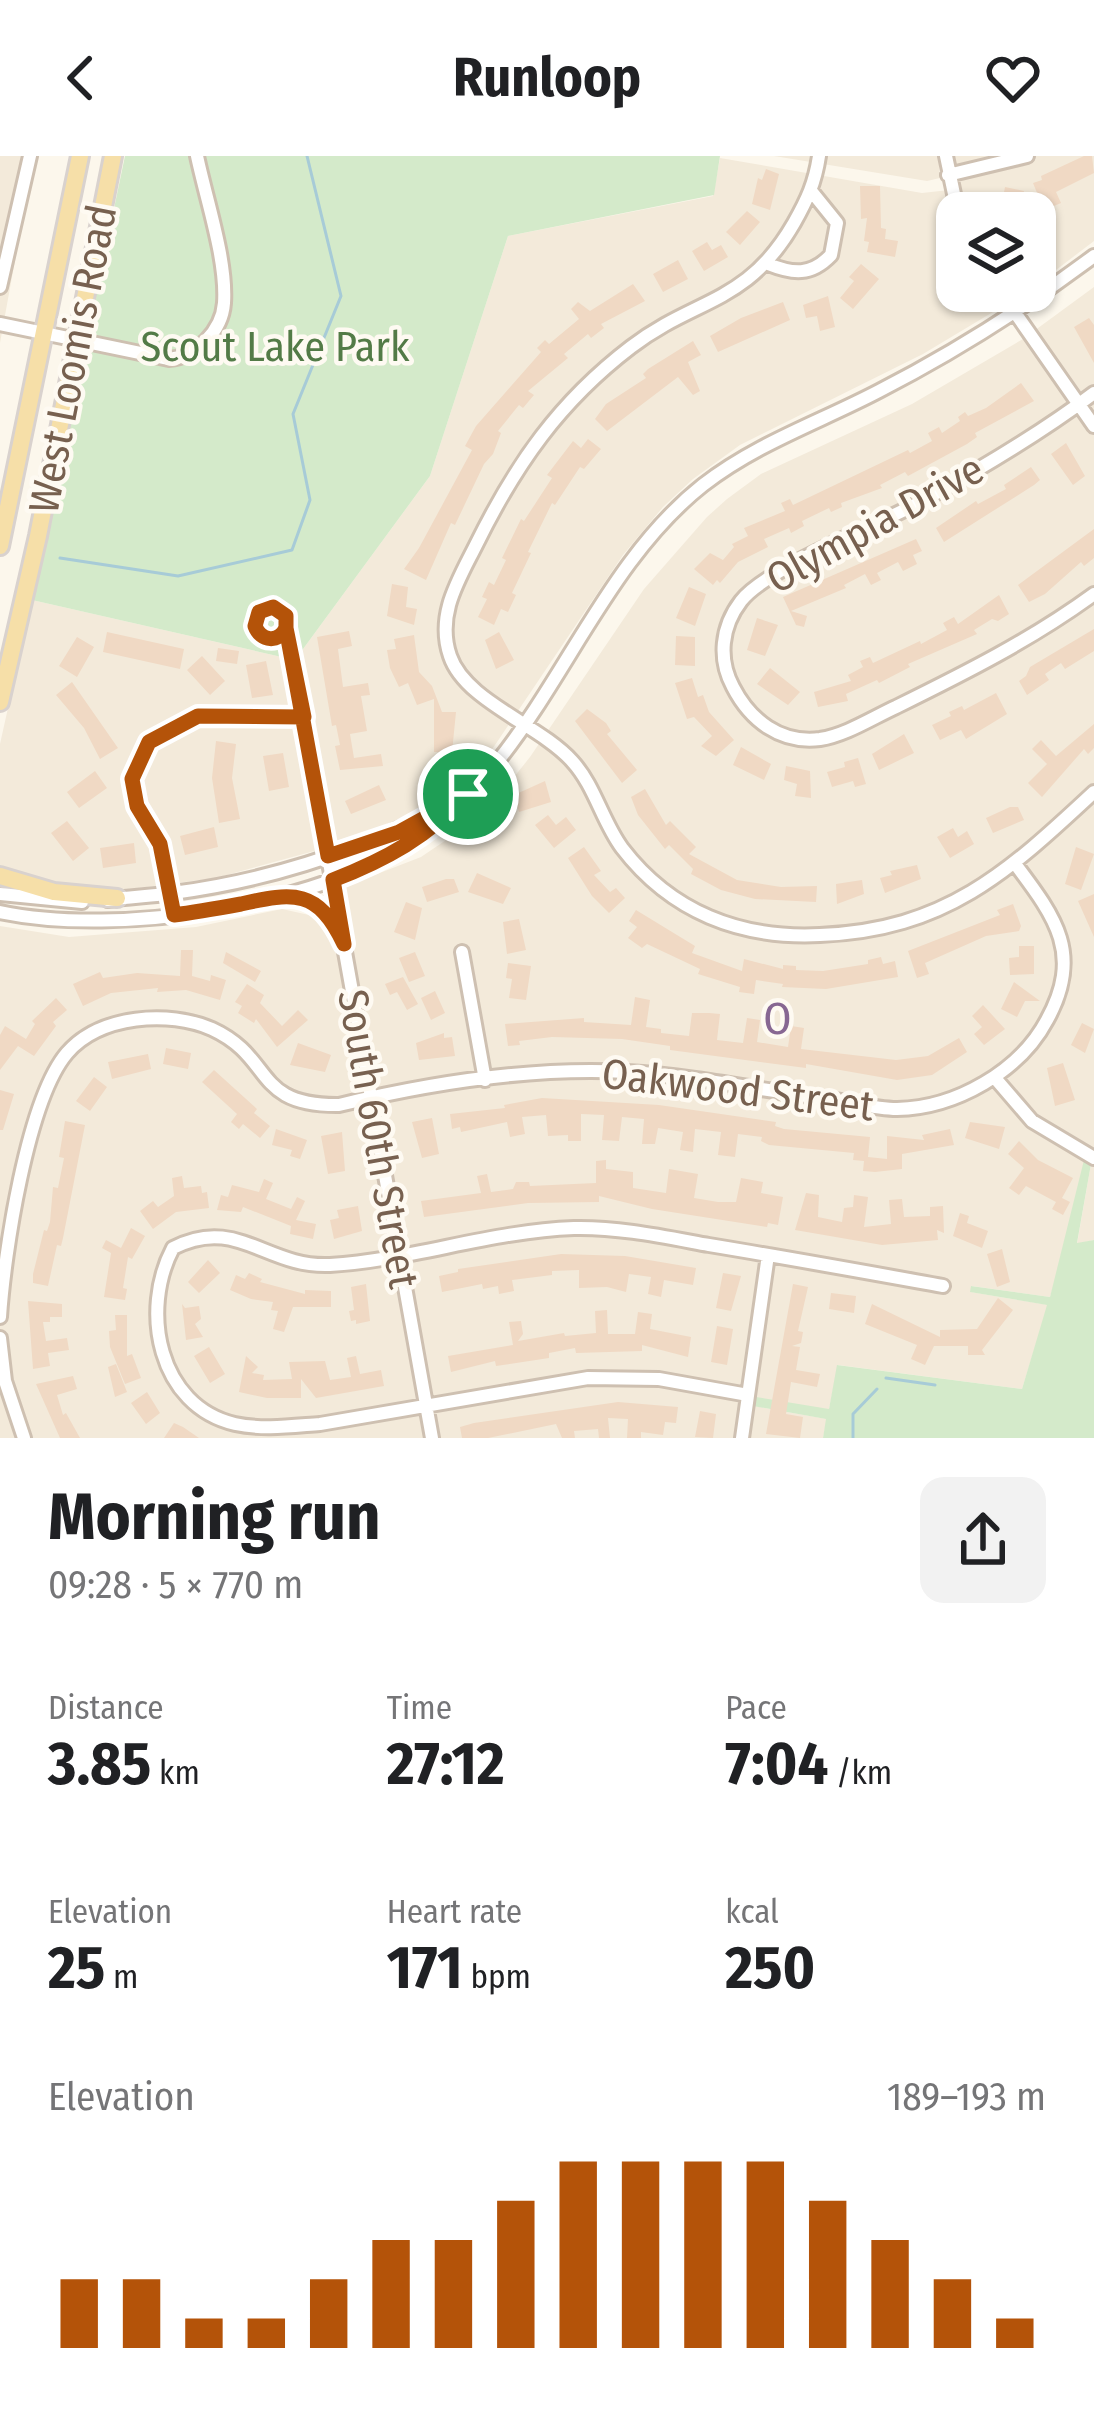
<!DOCTYPE html>
<meta charset="utf-8">
<style>
body{margin:0;font-family:"Fira Sans Condensed",sans-serif;background:#f2f2f2;color:#202124;height:100vh;display:flex;flex-direction:column;font-size:45px;white-space:nowrap}
*{box-sizing:border-box;margin:0}
p{font-size:39px;color:#757577}
.icon{flex:none;width:66px;height:66px;fill:none;stroke:currentColor;stroke-width:2;stroke-linecap:round;stroke-linejoin:round}
.map{position:relative;height:1282px;overflow:hidden}
.panel{display:flex;flex-direction:column;background:#fff;flex:1}
.panel>*{flex:none}
.tools{position:absolute;left:936px;top:36px;display:grid;gap:24px}
.tools a{display:grid;place-items:center;width:120px;height:120px;border-radius:24px;background:#fff;box-shadow:0 3px 9px #0004;font-size:60px}
.pin{position:absolute;display:grid;place-items:center;width:102px;height:102px;color:#fff;margin:-51px;border:6px solid #fff;border-radius:50%;box-shadow:0 3px 12px #0007}
.round{display:grid;place-items:center;flex:none;width:126px;height:126px;border-radius:24px;background:#f2f2f2}
.summary{display:flex;align-items:center;justify-content:space-between;height:204px;padding:0 48px}
h1{font-size:66px;font-weight:700;line-height:90px}
.figures{display:grid;grid-template-columns:repeat(3,1fr);gap:18px;height:204px;padding:12px 48px}
.figures div{display:grid;align-content:center}
.figures b{font-size:60px;font-weight:700}
.figures small{font-size:33px;font-weight:400}
.figures p{font-size:33px}
.chart{height:336px;padding:24px 48px}
.chart p{display:flex;justify-content:space-between}
.chart svg{width:100%;height:216px;margin-top:12px;stroke:#b45309;stroke-width:6}
header{display:flex;justify-content:space-between;align-items:center;height:156px;padding:0 48px;background:#fff;font-size:54px;font-weight:700}
.map>svg:first-child{display:block}
.residential{fill:#f3eada}
.green{fill:#d4eaca}
.lines{fill:none;stroke-linecap:round;stroke-linejoin:round}
.stream{stroke:#a7cbd7;stroke-width:3}
.building{fill:#f0d9c4}
.minor-casing{stroke:#cec0b1;stroke-width:18}
.major-casing{stroke:#d9d2ce;stroke-width:22}
.minor{stroke:#fff;stroke-width:12}
.major{stroke:#f6dfa8;stroke-width:16}
.route-casing{stroke:#fff;stroke-width:24}
.route{stroke:#b45309;stroke-width:15}
.labels{text-anchor:middle;dominant-baseline:central;stroke-width:9;stroke-linejoin:round;paint-order:stroke}
.park-label{font-size:42px;fill:#537b47;stroke:#fefaf2}
.street-label{font-size:42px;fill:#77604f;stroke:#fefaf2}
.neighbourhood-label{font-size:45px;letter-spacing:3px;fill:#876792;stroke:#fefaf2}
</style>
<header><svg class="icon" aria-label="back" viewBox="0 0 24 24"><path d="M15 5l-7 7 7 7"/></svg>Runloop<svg class="icon" aria-label="heart" viewBox="0 0 24 24"><path d="M12 20l-8-8c-3-5 5-10 8-4 3-6 11-1 8 4z"/></svg></header>
<div class="map">
<svg width="1094" height="1282" viewBox="0 0 1094 1282">
<rect width="100%" height="100%" fill="#fcf7ec"/>
<path class="residential" d="M0 0H34L0 187Z
M774 0H939L940 22 927 25Z
M953 0H1094V85L1035 130V57H957V135H1028L923 198 740 289 693 323 663 351 623 399 493 592 447 638 401 666 362 682 216 722 107 736 81 735 0 715V588L32 444 295 504 430 320 508 80 713 40 720 2 922 37 958 33Z
M1094 131V1084L1077 1088 1091 1008 1050 1141 972 1130 971 1136 1048 1149 1022 1233 838 1209 829 1253 754 1250 827 1263 823 1282H0V770L69 781 196 771 282 753 309 759 323 739 421 701 458 676 495 645 530 601 644 433 707 361 727 343 761 318 912 248 1023 183Z"/>
<path class="green" d="M125 0H720L714 39 508 80 430 320 295 504 32 444Z
M1084 1004 1091 1008 1077 1087 1094 1084V1282H823L826 1263 753 1250 756 1241 829 1253 837 1209 1022 1233 1047 1149 970 1136 971 1130 1050 1141Z"/>
<g class="lines">
<path class="stream" d="M60 402 178 420 292 394 310 344 293 258 341 140 307 0
M886 1222 935 1229
M853 1282V1258L877 1233"/>
</g>
<path class="building" d="M1084 0H1092L1094 17 1056 36 1061 47 1044 54 1033 27 1042 24 1041 20Z
M766 13 779 18 770 54 752 48 758 22 762 24Z
M860 30H880L881 72 886 73 885 83 898 85 895 101 867 96 869 86 864 85 867 62 861 63Z
M1005 31 1024 35 1018 57H1000Z
M747 55 760 66 740 89 726 76Z
M707 86 712 94 721 89 728 101 704 115 692 95Z
M678 104 688 123 663 136 653 118Z
M861 108 879 123 853 153 840 142 854 125 849 121Z
M633 128 645 145 601 168 604 172 591 182 588 178 564 198 568 202 528 235 534 239 523 252 519 249 498 275 501 277 493 298 484 308 455 369 451 367 426 424 404 413 419 392 472 294 465 290 476 270 541 196 537 192 545 184 549 188 579 163 571 153 578 146 590 155Z
M828 140 835 171 820 175 817 160 806 162 803 149Z
M783 146 790 164 718 196 710 180 741 162Z
M1089 162 1094 169V207L1074 171Z
M693 185 701 199 688 206 700 235 693 239 678 221 607 275 595 263 606 248 646 222 643 218 648 213Z
M1021 227 1034 245 975 277 977 281 967 288 908 320 905 316 880 329 882 332 841 347 842 351 831 356 829 352 802 365 804 370 791 377 789 372 764 383 768 391 738 406 720 427 717 424 713 429 694 413 710 397 723 404 734 391 732 388 748 380 744 372 785 355 781 347 790 343 793 349 908 294 910 297 932 285 928 277 939 271 942 277 960 265 958 261 965 256 968 260 986 252Z
M588 283 601 293 584 313 580 311 555 349 552 347 528 396 531 397 512 437 516 439 508 456 501 453 494 469 478 461 487 443 482 441 489 426 494 429 506 404 502 402 521 363 524 365 552 322 547 319 573 285 581 292Z
M1066 287 1085 320 1073 329 1051 298Z
M1031 311 1040 324 1034 329 944 386 936 372 976 345 978 348 1006 333 1004 329Z
M1094 373V402L1084 410 1081 406 1045 438 1029 446 1018 429Z
M916 383 922 395 913 399 917 408 903 415 898 406 877 417 881 424 871 429 865 418 844 429 846 432 791 455 807 460 804 471 796 469 783 441Z
M392 428 408 431 406 451 417 453 414 469 387 460Z
M689 431 706 438 695 470 676 462Z
M999 439 1009 458 998 465 992 463 974 474 977 478 908 508 910 511 879 527 877 524 846 538 848 545 818 551 814 536 851 525 848 519 863 511 860 505 870 501 873 507 920 485 921 488 947 474 943 467 954 461 958 468Z
M757 462 778 469 765 500 747 494Z
M1094 473V495L1065 513 1061 507 1045 518 1049 524 1027 539 1019 525 1026 520 1030 511Z
M349 475 352 490 338 493 343 531 368 527 370 539 361 540 367 575 350 578 354 602 381 598 383 610 340 614 335 590 340 589 336 569 332 570 317 481Z
M107 476 184 493 180 513 103 496Z
M499 476 514 504 496 513 485 484Z
M414 479 419 516 432 530 442 556H456L452 596H434V543L417 549 408 527 399 531 390 512 387 494 396 493 394 483Z
M676 480 695 481V510L675 509Z
M77 481 94 491 77 521 59 510Z
M218 492 239 495 237 508 216 505Z
M202 500 225 525 210 539 187 514Z
M266 505 273 539 252 542 246 509Z
M770 512 800 536 788 549 757 528Z
M692 522 698 541 703 539 709 556 734 584 716 600 701 590 712 580 694 561 687 563 675 527Z
M72 526 118 592 100 603 84 572 56 539Z
M996 537 1007 558 966 583 961 574 940 584 932 569 951 560 949 556 962 550 964 554Z
M587 553 606 567 611 575 607 578 637 614 622 627 575 565Z
M1094 568V592L1088 598 1084 593 1042 641 1028 627 1047 608 1032 593 1041 584 1056 600Z
M904 578 914 597 879 614 872 598Z
M216 585 236 588 232 622 240 663 219 667 212 622Z
M741 591 771 608 764 624 733 609Z
M283 597 289 631 269 635 263 600Z
M858 602 866 628 855 631 853 625 832 631 827 616 845 611 844 606Z
M786 610 810 615 811 642 795 640 797 628 784 624Z
M95 615 107 632 79 652 67 636Z
M545 625 551 646 519 656 514 639Z
M379 629 386 644 351 658 345 645Z
M645 633 666 669 670 665 696 691 689 698 737 724 781 731 817 730 816 746 755 743 721 734 691 718 693 713 669 689 665 693 638 659 631 641Z
M1010 651H1018L1024 664 993 677 986 662Z
M548 659 556 669 566 661 576 674 554 692 535 669Z
M67 665 89 692 73 705 51 677Z
M214 671 218 691 185 699 180 680Z
M953 672 958 681 967 675 974 688 950 702 937 681Z
M134 687 136 707 103 712 100 692Z
M584 691 601 715 594 719 610 736 616 732 625 742 609 757 592 740 568 702Z
M1076 691 1094 698 1081 734 1065 728Z
M917 709 921 723 885 737 880 722 892 719 890 715Z
M477 717 511 732 503 748 468 736Z
M446 723H454L459 736 427 746 422 731Z
M862 724 864 738 837 748 836 728Z
M1094 738V781L1078 745Z
M406 746 422 752 415 784 394 776Z
M1013 748 1021 770 1019 775 986 780 925 807 929 818 917 822 908 795 1000 759 997 754Z
M636 754 695 790 692 797 742 815 744 803 783 813V809L796 810V814L823 815 868 808V804L881 801 883 808 895 805 898 821 826 833 782 831 783 828 756 824 754 838 739 836 740 831 698 818 700 813 647 788 642 792 628 782 637 771 629 765Z
M519 763 526 794 507 798 503 766Z
M1019 790H1034V818L1010 819 1009 802 1019 801Z
M181 794H193L192 820 210 825 211 819 226 824 220 844 186 834 157 836 158 832 111 837 83 850 73 828 100 816 103 822 137 817 180 820Z
M226 796 261 815 255 826 223 807Z
M415 796 425 820 409 826 399 802Z
M508 807 531 810 526 844 509 842 512 823 506 822Z
M403 821 418 848 407 854 397 836 390 839 385 828Z
M1014 826 1040 845H1025L1017 861 1001 853Z
M247 828 264 839 260 847 282 870 298 854 308 864 277 891 256 863 254 867 238 857 242 850 235 846Z
M435 835 445 857 431 864 421 842Z
M635 841 650 844 646 871 661 873V877L689 880 692 857H709L720 858 717 884 743 887 747 862 760 864 757 886 788 891 791 870 804 872 801 893 896 904 928 900 959 882 967 896 932 919 897 924 806 908V912L670 894V890L622 883 552 881 519 885 520 889 508 890 505 868 584 862V866L631 869Z
M56 842 67 854 53 866 56 870 34 900 18 890 0 914V879L5 870 26 883 35 868 32 865Z
M983 849 1005 873 984 889 974 878 982 871 972 860Z
M1082 867 1094 873 1085 897 1071 889Z
M444 877V882L452 881 455 900 419 904 416 887Z
M298 887 331 899 325 916 290 909Z
M166 892 191 897 188 913 163 908Z
M148 898 151 913 112 923 108 906Z
M1063 907 1075 944 1055 950 1047 912Z
M214 914 257 953 254 957 270 970 260 982 243 968 239 973 231 966 237 958 202 926Z
M94 921 107 931 90 955 76 945Z
M0 934 14 938 3 974H0Z
M542 942 659 949 776 966 775 970 784 973 870 981 868 1001 887 1003V980L924 984 922 979 950 973 954 989 902 998V1013L875 1016 863 1015 864 1005 853 1004 854 997 769 989 761 985 762 981 738 978 735 1001 718 999 721 976 695 973 693 996 680 994 683 976 658 972 655 988H642L644 963 622 961 619 985 602 984 604 959 581 958V985H568V979L548 980 546 959 522 961 525 978 510 981 507 966 461 976 460 971 452 973 450 958 505 952 504 949Z
M432 962 439 998 422 1002 412 966Z
M65 965 85 969 63 1082 61 1090 57 1089 48 1130 33 1127V1118L44 1074 47 1075 50 1066 53 1031 58 1032 64 1002 59 1001Z
M970 966 1005 971 999 993 965 982Z
M276 973 307 984 300 1003 290 1000 292 994 272 989Z
M342 976 345 1015 328 1018 321 980Z
M1019 985 1038 1004 1073 1022 1062 1042 1070 1046 1063 1059 1052 1053 1056 1046 1026 1030 1019 1039 1009 1032 1024 1012 1008 998Z
M606 1004V1013L633 1016V1032L666 1037 669 1013 698 1018 694 1042 718 1046H736L741 1022 763 1026 761 1037 783 1041 778 1069 768 1067 767 1071 652 1053 599 1040V1046L528 1047 424 1061 421 1045 481 1037 477 1020 487 1018 491 1036 513 1033 516 1026H529L530 1030 596 1027V1005Z
M182 1020 184 1032 201 1030 202 1037 207 1036 209 1052 176 1056 153 1073 140 1055 153 1045 158 1051 174 1040 172 1022Z
M264 1023 273 1027 266 1043 291 1053 297 1041 305 1045 296 1064 316 1068 313 1083 290 1078 291 1070 243 1051 241 1056 217 1054 221 1039 228 1041 232 1029 259 1036Z
M806 1037 819 1039 818 1061 842 1066 844 1052 853 1051 854 1039 868 1041 864 1071 891 1068 889 1044 902 1043 904 1061 930 1060V1051L943 1050 944 1077 937 1074 938 1084 882 1089 795 1074Z
M358 1050 362 1075 334 1083 330 1064 339 1062 337 1054Z
M960 1057 969 1060 967 1067 988 1075 982 1092 953 1080Z
M131 1072 145 1080 132 1103 128 1101 123 1132 127 1133 125 1144 104 1141 111 1097 102 1092 106 1084 121 1092Z
M1002 1093 1010 1126 997 1131 987 1098Z
M561 1098 625 1100 696 1112 693 1129 664 1124 661 1141 648 1138 651 1121 629 1118 626 1136 607 1131 579 1132V1114L552 1115V1119L512 1124 514 1135 499 1138 498 1130 483 1133 482 1128 442 1136 439 1120 458 1116V1113Z
M208 1104 220 1117 199 1137 188 1126Z
M249 1117 262 1123 260 1126 305 1138V1134L331 1135V1151H293L284 1176 273 1173 278 1155 271 1154 273 1146 251 1143 230 1134 236 1119 245 1123Z
M723 1117 741 1120 731 1155 716 1152Z
M366 1128 370 1165 356 1168V1164L351 1165 349 1155 354 1154 351 1131Z
M793 1128 808 1131 798 1175 803 1176 801 1187 792 1190 800 1191 796 1214 820 1218 817 1231 791 1226 786 1258 803 1261 800 1282 766 1278Z
M831 1137 856 1140 854 1157 829 1153Z
M998 1142 1013 1154 982 1194 985 1199H968V1190H934L925 1209 911 1203 917 1189 865 1168 872 1148 940 1181V1174L977 1173Z
M28 1145 62 1148V1161H50V1166H43L46 1185 67 1182 69 1194 48 1197 50 1210 33 1213Z
M182 1148 185 1152 199 1150 201 1163 195 1168 203 1181 186 1184Z
M607 1154 608 1178H635L638 1156 652 1158 650 1173 691 1181 688 1201 642 1189V1195L576 1197 575 1192 549 1197V1202L496 1210 495 1205 451 1216 448 1200 513 1189 509 1166 521 1165 523 1178 518 1185 564 1177 565 1180 596 1177 595 1155Z
M115 1159H127V1200L132 1198 141 1222 125 1228 110 1191 109 1175 116 1174Z
M717 1170 733 1173 727 1209 711 1206Z
M209 1191 225 1218 210 1227 194 1200Z
M246 1200 258 1211 252 1217 264 1219 263 1224 292 1223 289 1206 325 1205 330 1224 351 1221 347 1202 356 1200 360 1218 381 1214 384 1230 316 1242 301 1223V1242H267L239 1236Z
M116 1208 127 1236 115 1241 108 1211Z
M73 1220 77 1233 57 1239 63 1259 66 1257 80 1282H60L36 1228Z
M147 1236 160 1257 146 1268 131 1247Z
M618 1246 678 1251 676 1267 665 1266 663 1279 641 1276V1282H627L628 1263 608 1262 610 1282H599L598 1273 574 1275 575 1282H562L556 1268 488 1282H462L460 1271 474 1267Z
M700 1255 716 1258 713 1282 695 1281Z
M174 1267 183 1271 199 1282H164Z"/>
<g class="lines">
<defs>
<path id="minor" d="M819 0C815 27 807 44 794 67 747 149 696 141 631 191 559 246 516 308 476 389 458 425 436 459 450 500 465 545 540 569 572 605 595 630 602 665 622 692 671 756 740 783 820 779 945 774 1007 717 1094 636
M946 0 958 57
M948 19 1027 0
M768 108C793 118 811 120 831 99L837 67 812 36
M0 131 30 0
M1000 135 1094 270
M0 168 169 203C196 201 222 175 224 147 227 104 206 43 197 0
M1094 237C1041 277 982 312 924 344 881 368 766 412 741 445 721 471 718 503 733 531 750 564 780 588 820 583 846 579 872 562 896 551 965 517 1031 484 1094 438
M255 467a16 16 0 1 1 32 0a16 16 0 1 1-32 0Z
M287 472 432 1282
M0 738 82 746
M288 739 319 752 340 780
M108 744C130 741 152 740 173 737 272 724 368 692 455 645
M0 756C119 781 320 750 421 681 450 661 476 632 498 605 569 516 613 400 703 329 757 287 820 266 879 235 955 196 1026 151 1094 100
M174 759 160 688 137 649 132 623 149 586 198 560 304 561
M462 796 485 924
M995 922 1032 965 1094 1002
M0 1161C4 1099 27 944 67 897 100 859 169 854 212 873 275 902 252 950 339 949 430 927 533 911 627 916 696 920 766 935 834 944 854 947 877 953 897 953 956 952 1020 915 1047 864 1083 799 1056 762 1016 709
M0 1182 5 1225 24 1282
M748 1239 659 1223 588 1222 320 1268C292 1270 263 1274 235 1268 158 1250 140 1154 173 1092 237 1059 266 1112 330 1109 412 1104 491 1075 574 1072 619 1071 665 1081 709 1089 788 1102 865 1116 943 1130
M742 1282 768 1099"/>
<path id="major" d="M0 390 80 0
M0 546 38 380 113 0
M0 720 54 736 117 742"/>
</defs>
<use href="#minor" class="minor-casing"/>
<use href="#major" class="major-casing"/>
<use href="#minor" class="minor"/>
<use href="#major" class="major"/>
</g>
<g class="lines">
<defs>
<path id="route" d="M468 638 399 676 328 700 286 472V460L273 451 259 456 255 470C261 486 279 487 286 472L304 561 198 560 149 586 132 623 137 650 160 688 174 759C197 756 219 752 241 748 294 736 318 733 344 788L333 724C385 704 429 680 468 638"/>
</defs>
<use href="#route" class="route-casing"/>
<use href="#route" class="route"/>
</g>
<g class="labels">
<g class="park-label">
<text x="275" y="191">Scout Lake Park</text>
</g>
<g class="street-label">
<text transform="translate(73 203) rotate(-79)">West Loomis Road</text>
<text transform="translate(875 368) rotate(-29)">Olympia Drive</text>
<text transform="translate(738 934) rotate(7)">Oakwood Street</text>
<text transform="translate(378 983) rotate(80)">South 60th Street</text>
</g>
<g class="neighbourhood-label">
<text x="779" y="863">O</text>
</g>
</g>
</svg>
<div class="tools">
<a><svg class="icon" aria-label="layers" viewBox="0 0 24 24"><path d="M12 4l9 5-9 5-9-5zM3 14l9 5 9-5"/></svg></a>
</div>
<div class="pin" style="left:468px;top:638px;background:#1e9e55"><svg class="icon" aria-label="arrive" viewBox="0 0 24 24"><path d="M6 21V4h12l-3 4 3 4H6"/></svg></div>
</div>
<section class="panel">
<div class="summary"><div><h1>Morning run</h1><p>09:28 · 5 × 770 m</p></div><a class="round"><svg class="icon" aria-label="share" viewBox="0 0 24 24"><path d="M12 15V3M7 8l5-5 5 5M5 13v7h14v-7"/></svg></a></div>
<div class="figures">
<div><p>Distance</p><b>3.85<small> km</small></b></div>
<div><p>Time</p><b>27:12</b></div>
<div><p>Pace</p><b>7:04<small> /km</small></b></div>
</div>
<div class="figures">
<div><p>Elevation</p><b>25<small> m</small></b></div>
<div><p>Heart rate</p><b>171<small> bpm</small></b></div>
<div><p>kcal</p><b>250</b></div>
</div>
<div class="chart"><p><span>Elevation</span>189–193 m</p>
<svg viewBox="0 0 160 44" preserveAspectRatio="none"><path d="M5 44V30M15 44V30M25 44V38M35 44V38M45 44V30M55 44V22M65 44V22M75 44V14M85 44V6M95 44V6M105 44V6M115 44V6M125 44V14M135 44V22M145 44V30M155 44V38"/></svg>
</div>
</section>
